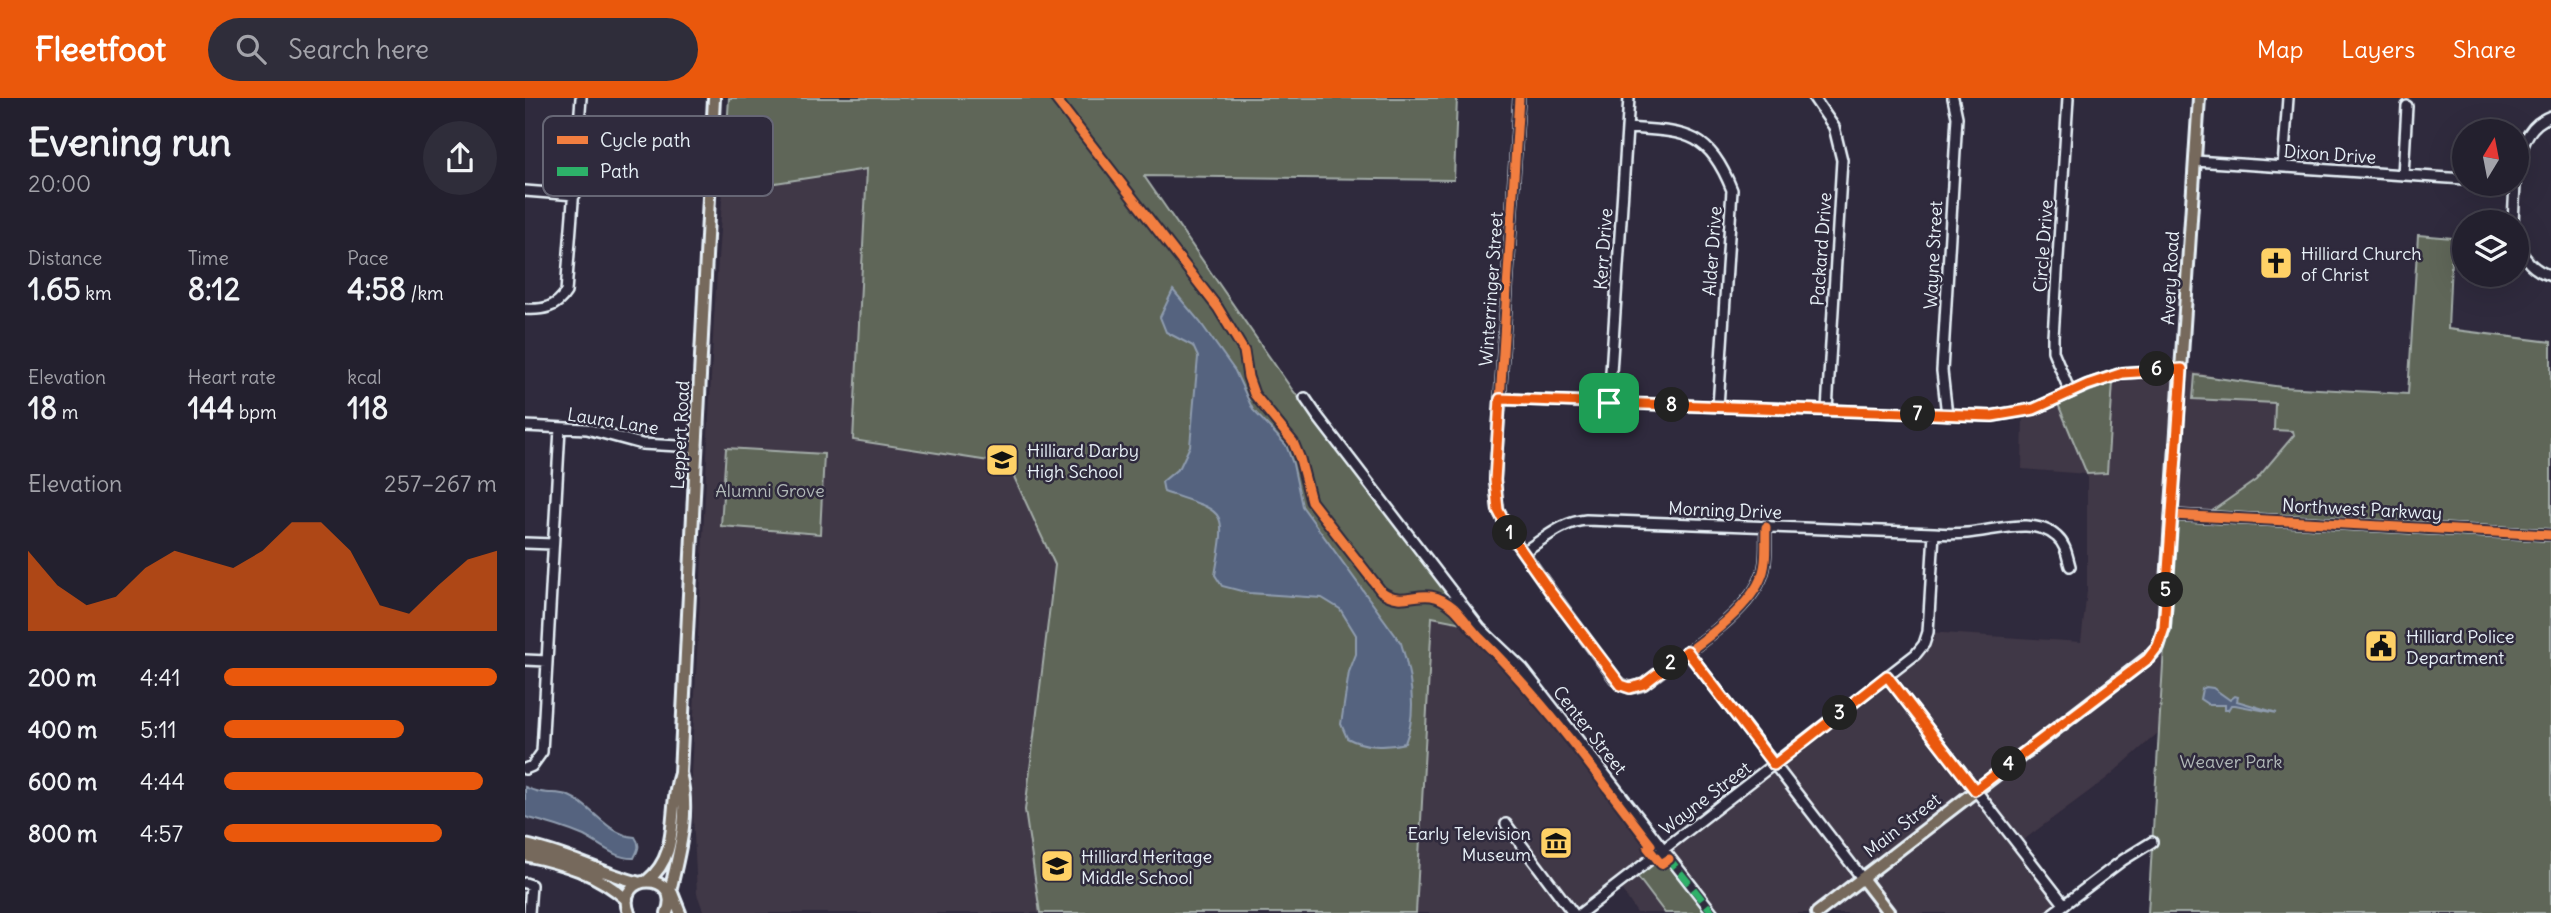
<!DOCTYPE html>
<meta charset="utf-8">
<style>
body{margin:0;font-family:Delius,sans-serif;background:#2f2d3a;color:#f1f3f6;height:100vh;display:flex;flex-direction:column;font-size:26px;white-space:nowrap}
*{box-sizing:border-box;margin:0}
p{font-size:23px;color:#a3a3aa}
.icon{flex:none;width:38px;height:38px;fill:none;stroke:currentColor;stroke-width:2;stroke-linecap:round;stroke-linejoin:round}
.map{position:relative;flex:1;overflow:hidden}
.details{display:flex;flex-direction:column;background:#23202e;width:525px}
.details>*{flex:none}
.needle{width:46px;rotate:10deg}
.buttons{position:absolute;left:1927px;top:21px;display:grid;gap:14px}
.buttons a{display:grid;place-items:center;width:77px;height:77px;border-radius:50%;background:#23202e;box-shadow:0 7px 28px #0002,0 0 0 2px #403e4a;font-size:35px}
.pin{position:absolute;display:grid;place-items:center;width:60px;height:60px;color:#fff;margin:-30px;border-radius:14px;box-shadow:0 4px 10px #0006}
.km{position:absolute;width:35px;height:35px;margin:-18px;border-radius:50%;background:#222;color:#fff;font-size:19px;line-height:35px;text-align:center}
.round{display:grid;place-items:center;flex:none;width:74px;height:74px;border-radius:37px;background:#2f2d3a}
.headline{display:flex;align-items:center;justify-content:space-between;height:119px;padding:0 28px}
h1{font-size:38px;font-weight:800;line-height:52px}
.metrics{display:grid;grid-template-columns:repeat(3,1fr);gap:10px;height:119px;padding:7px 28px}
.metrics div{display:grid;align-content:center}
.metrics b{font-size:30px;font-weight:800}
.metrics small{font-size:19px;font-weight:400}
.metrics p{font-size:19px}
.chart{height:196px;padding:14px 28px}
.chart p{display:flex;justify-content:space-between}
.chart svg{width:100%;height:126px;margin-top:7px;fill:#ea580c;opacity:.7}
ul{padding:0 28px;list-style:none;font-size:23px}
li{display:grid;grid-template-columns:112px 84px 1fr;align-items:center;height:52px}
li i{height:18px;border-radius:9px;background:#ea580c}
header{display:flex;align-items:center;gap:42px;box-sizing:border-box;height:98px;padding:0 35px;background:#ea580c;color:#fff}
header strong{font-size:33px}
nav{display:flex;gap:38px;margin-inline-start:auto;font-size:24px}
.search{width:490px;height:63px;background:#2f2d3a;display:flex;align-items:center;gap:18px;box-sizing:border-box;padding:0 24px;border-radius:38px;color:#a3a3aa;font-size:26px}
main{display:flex;flex:1;min-height:0}
.map>svg:first-child{display:block}
.built{fill:#413746}
.green{fill:#5e6659;stroke:#a3aca8;stroke-width:2}
.water{fill:#54647f;stroke:#8f9caf;stroke-width:2}
.lines{fill:none;stroke-linecap:round;stroke-linejoin:round}
.minor-casing{stroke:#e8f1f8;stroke-width:14}
.major-casing{stroke:#e8f1f8;stroke-width:16}
.minor{stroke:#2f2a3d;stroke-width:9}
.major{stroke:#76695c;stroke-width:10}
.quiet{stroke:#2db169;stroke-width:7;stroke-dasharray:14 7;stroke-linecap:butt}
.cycleway-casing{stroke:#2f2a3d;stroke-width:13}
.cycleway{stroke:#f27e40;stroke-width:9}
.route-casing{stroke:#fff;stroke-width:14}
.route{stroke:#ea580c;stroke-width:9}
.labels{text-anchor:middle;dominant-baseline:central;stroke-width:5;stroke-linejoin:round;paint-order:stroke}
.street-label{font-size:18px;fill:#e8f1f8;stroke:#2f2a3d}
.poi-label{font-size:18px;fill:#e8f1f8;stroke:#2f2a3d;text-anchor:start}
.park-label{font-size:18px;fill:#b1b9b8;stroke:#2f2a3d}
.key{fill:#2f2a3d;stroke:#666675;stroke-width:2}
.key-label{font-size:19px;fill:#e8f1f8}
</style>
<header>
<strong>Fleetfoot</strong>
<div class="search"><svg class="icon" aria-label="search" viewBox="0 0 24 24"><circle cx="10" cy="10" r="6"/><path d="M15 15l6 6"/></svg>Search here</div>
<nav><a>Map</a><a>Layers</a><a>Share</a></nav>
</header>
<main>
<section class="details">
<div class="headline"><div><h1>Evening run</h1><p>20:00</p></div><a class="round"><svg class="icon" aria-label="share" viewBox="0 0 24 24"><path d="M12 15V3M7 8l5-5 5 5M5 13v7h14v-7"/></svg></a></div>
<div class="metrics">
<div><p>Distance</p><b>1.65<small> km</small></b></div>
<div><p>Time</p><b>8:12</b></div>
<div><p>Pace</p><b>4:58<small> /km</small></b></div>
</div>
<div class="metrics">
<div><p>Elevation</p><b>18<small> m</small></b></div>
<div><p>Heart rate</p><b>144<small> bpm</small></b></div>
<div><p>kcal</p><b>118</b></div>
</div>
<div class="chart"><p><span>Elevation</span>257–267 m</p>
<svg viewBox="0 0 160 44" preserveAspectRatio="none"><path d="M0 44V16L10 28L20 35L30 32L40 22L50 16L60 19L70 22L80 16L90 6L100 6L110 16L120 35L130 38L140 28L150 19L160 16V44z"/></svg>
</div>
<ul>
<li><b>200 m</b>4:41<i style="width:100%"></i></li>
<li><b>400 m</b>5:11<i style="width:66%"></i></li>
<li><b>600 m</b>4:44<i style="width:95%"></i></li>
<li><b>800 m</b>4:57<i style="width:80%"></i></li>
</ul>
</section>
<div class="map">
<svg width="2026" height="815" viewBox="0 0 2026 815">
<rect width="100%" height="100%" fill="#2f2a3d"/>
<filter id="ink" filterUnits="userSpaceOnUse"><feTurbulence type="fractalNoise" baseFrequency=".0143" numOctaves="2"/><feDisplacementMap in="SourceGraphic" scale="14" xChannelSelector="R" yChannelSelector="G"/><feConvolveMatrix kernelMatrix="1 2 1 2 8 2 1 2 1" color-interpolation-filters="sRGB"/></filter>
<g filter="url(#ink)">
<path class="built" d="M204 0H511L907 519 937 525 962 537 990 562 1137 752 1391 556 1403 534 1556 544 1562 493V376L1497 371 1498 313 1598 275 1657 271 1767 296 1769 338 1634 634 1582 680 1493 746 1539 806 1527 815H1112L1093 786 1056 815H179L172 796 166 676 189 220Z"/>
<path class="green" d="M204 0H932L929 82 619 78 766 290 929 501 937 525 907 519 891 815H515L500 712 530 467 483 366 328 342 342 71 198 93Z
M1893 137 1927 140 1923 231 2026 244V815H1623L1647 417 1680 418 1731 382 1769 337 1768 333 1749 332 1750 305 1668 301 1670 277 1757 289 1883 296Z
M1588 284 1582 375 1562 376 1533 306Z
M201 350 299 356 295 436 196 428Z
M1137 752 1188 815H1140L1109 774Z"/>
<path class="water" d="M648 192 675 224 710 273 728 312 761 347 768 366 777 408 876 545C886 576 893 613 880 645 861 650 839 649 822 640L816 626 824 574 831 556V537L815 511 797 500 724 495 697 488 690 477C702 409 702 415 639 394L637 384 655 369 665 348 673 259 668 248 641 234 635 219Z
M1681 589 1688 590 1705 602 1710 598 1713 599 1712 603 1752 615 1710 607H1706L1703 612H1700V607H1684L1675 601 1677 591Z
M0 689C5 691 11 694 16 694 25 696 35 694 44 698 68 708 82 737 110 739 116 747 113 752 109 760 90 761 75 746 59 738 40 730 20 724 0 719Z"/>
<g class="lines">
<defs>
<path id="minor" d="M994 0 970 382 973 412 987 439 1089 580C1098 589 1107 592 1119 586 1152 561 1219 519 1235 482 1243 466 1240 446 1241 429
M1289 0 1309 29 1317 62 1302 312
M1543 0 1528 239V253L1545 294
M1102 30C1160 34 1183 32 1207 92L1193 309
M1670 63 1939 81
M1992 66C1999 44 2003 27 2026 18
M1758 69 1763 0
M1878 77 1882 8
M0 93 50 97
M1988 124 1990 86
M1992 144C1999 162 2008 172 2026 178
M0 211C18 212 31 210 41 194L56 0
M780 300 793 319 955 530 998 571 1188 815
M975 301 1467 318 1509 311 1562 287 1598 275 1657 271
M1084 305 1104 0
M1422 317 1417 273 1432 19 1428 0
M0 328 62 331 117 346 172 349
M1647 417 2026 437
M0 445 28 446
M998 454C1019 441 1037 424 1061 422L1409 435C1420 436 1431 436 1442 435 1469 433 1510 418 1532 439 1541 447 1542 458 1545 468
M1162 553 1337 780
M0 562 22 563
M1362 578 1539 806
M0 671 7 668 17 654 35 330
M981 726 1048 815
M0 785 6 787 4 815
M1056 815 1391 556 1399 546 1403 534 1409 435
M1528 815 1598 762 1627 744"/>
<path id="major" d="M0 747C40 755 75 775 115 785
M0 757C37 765 73 775 102 802
M1337 780 1364 815
M122 783C157 755 142 713 155 675L189 0
M147 795 155 815
M144 798C153 757 166 717 155 675
M104 815C88 773 159 773 142 815
M1292 815 1623 560 1633 549 1639 530 1674 0"/>
</defs>
<use href="#minor" class="minor-casing"/>
<use href="#major" class="major-casing"/>
<use href="#minor" class="minor"/>
<use href="#major" class="major"/>
<path class="quiet" d="M1142 758 1188 815"/>
<defs>
<path id="cycleway" d="M530 0 693 210 719 253 723 279 729 296 768 344 775 361 786 403 856 493C883 513 897 482 929 510 939 520 947 532 957 542 1021 605 1072 677 1126 747L1123 750 1136 766 1144 761
M994 0 970 382 973 412 987 439 1089 580C1098 589 1107 592 1119 586 1152 561 1219 519 1235 482 1243 466 1240 446 1241 429
M1647 417 2026 437"/>
</defs>
<use href="#cycleway" class="cycleway-casing"/>
<use href="#cycleway" class="cycleway"/>
</g>
</g>
<g class="lines" filter="url(#ink)">
<defs>
<path id="route" d="M1657 271 1639 530 1633 548 1623 561 1450 692 1362 578 1249 667 1162 553 1119 586 1105 590 1096 587 1027 496 987 439 973 412 970 382 975 301 1467 318 1509 311 1562 287 1598 275Z"/>
</defs>
<use href="#route" class="route-casing"/>
<use href="#route" class="route"/>
</g>
<defs>
<symbol id="church-square" viewBox="-11 -11 22 22"><rect x="-9" y="-9" width="18" height="18" rx="4" fill="#ffd166" stroke="#2f2a3d"/><path d="M-1.2-6h2.4v3.5h3.3v2.4h-3.3V6h-2.4V-.1h-3.3v-2.4h3.3Z" fill="#111"/></symbol>
<symbol id="school-square" viewBox="-11 -11 22 22"><rect x="-9" y="-9" width="18" height="18" rx="4" fill="#ffd166" stroke="#2f2a3d"/><path d="M0-5L7-2L0 1L-7-2ZM-4 1L0 2.5L4 1V4Q0 6-4 4Z" fill="#111"/></symbol>
<symbol id="civic-square" viewBox="-11 -11 22 22"><rect x="-9" y="-9" width="18" height="18" rx="4" fill="#ffd166" stroke="#2f2a3d"/><path d="M-.6-6.5H3V-4.5H.6V-3L4-1V1h2V6H-6V1h2V-1L-.6-3ZM-1.2 2.5V6h2.4V2.5Z" fill="#111"/></symbol>
<symbol id="museum-square" viewBox="-11 -11 22 22"><rect x="-9" y="-9" width="18" height="18" rx="4" fill="#ffd166" stroke="#2f2a3d"/><path d="M0-6L6-3V-2H-6V-3ZM-5-1h2V3h-2ZM-1-1h2V3h-2ZM3-1h2V3H3ZM-6 4H6V6H-6Z" fill="#111"/></symbol>
</defs>
<g fill-rule="evenodd">
<use href="#church-square" x="1732" y="146" width="38" height="38"/>
<use href="#school-square" x="458" y="343" width="38" height="38"/>
<use href="#civic-square" x="1837" y="529" width="38" height="38"/>
<use href="#museum-square" x="1012" y="726" width="38" height="38"/>
<use href="#school-square" x="513" y="749" width="38" height="38"/>
</g>
<g class="labels">
<g class="street-label">
<text transform="translate(1805 56) rotate(4)">Dixon Drive</text>
<text transform="translate(1518 148) rotate(-86)">Circle Drive</text>
<text transform="translate(1078 151) rotate(-86)">Kerr Drive</text>
<text transform="translate(1296 151) rotate(-86)">Packard Drive</text>
<text transform="translate(1187 153) rotate(-86)">Alder Drive</text>
<text transform="translate(1408 157) rotate(-87)">Wayne Street</text>
<text transform="translate(1645 180) rotate(-87)">Avery Road</text>
<text transform="translate(966 191) rotate(-86)">Winterringer Street</text>
<text transform="translate(88 323) rotate(9)">Laura Lane</text>
<text transform="translate(155 337) rotate(-87)">Leppert Road</text>
<text transform="translate(1837 411) rotate(3)">Northwest Parkway</text>
<text transform="translate(1200 412) rotate(2)">Morning Drive</text>
<text transform="translate(1065 632) rotate(52)">Center Street</text>
<text transform="translate(1180 700) rotate(-37)">Wayne Street</text>
<text transform="translate(1377 727) rotate(-38)">Main Street</text>
</g>
<g class="poi-label">
<text x="1776" y="155">Hilliard Church<tspan x="1776" dy="21">of Christ</tspan></text>
<text x="502" y="352">Hilliard Darby<tspan x="502" dy="21">High School</tspan></text>
<text x="1881" y="538">Hilliard Police<tspan x="1881" dy="21">Department</tspan></text>
<text x="1006" y="735" text-anchor="end">Early Television<tspan x="1006" dy="21">Museum</tspan></text>
<text x="556" y="758">Hilliard Heritage<tspan x="556" dy="21">Middle School</tspan></text>
</g>
<g class="park-label">
<text x="245" y="392">Alumni Grove</text>
<text x="1706" y="663">Weaver Park</text>
</g>
</g>
<rect x="18" y="18" width="230" height="80" rx="10" class="key"/>
<rect x="32" y="38" width="31" height="8" fill="#f27e40"/>
<rect x="32" y="69" width="31" height="9" fill="#2db169"/>
<g class="key-label">
<text x="75" y="49">Cycle path</text>
<text x="75" y="80">Path</text>
</g>
</svg>
<div class="buttons">
<a><svg class="needle" viewBox="-14 -14 28 28"><path d="M0-13l5 13h-10z" fill="#e53935"/><path d="M0 13l5-13h-10z" fill="#a3a3aa"/></svg></a>
<a><svg class="icon" aria-label="layers" viewBox="0 0 24 24"><path d="M12 4l9 5-9 5-9-5zM3 14l9 5 9-5"/></svg></a>
</div>
<div class="pin" style="left:1084px;top:305px;background:#1e9e55"><svg class="icon" aria-label="arrive" viewBox="0 0 24 24"><path d="M6 21V4h12l-3 4 3 4H6"/></svg></div>
<b class="km" style="left:985px;top:435px">1</b>
<b class="km" style="left:1146px;top:565px">2</b>
<b class="km" style="left:1315px;top:615px">3</b>
<b class="km" style="left:1484px;top:666px">4</b>
<b class="km" style="left:1641px;top:492px">5</b>
<b class="km" style="left:1632px;top:271px">6</b>
<b class="km" style="left:1393px;top:316px">7</b>
<b class="km" style="left:1147px;top:307px">8</b>
</div>
</main>
